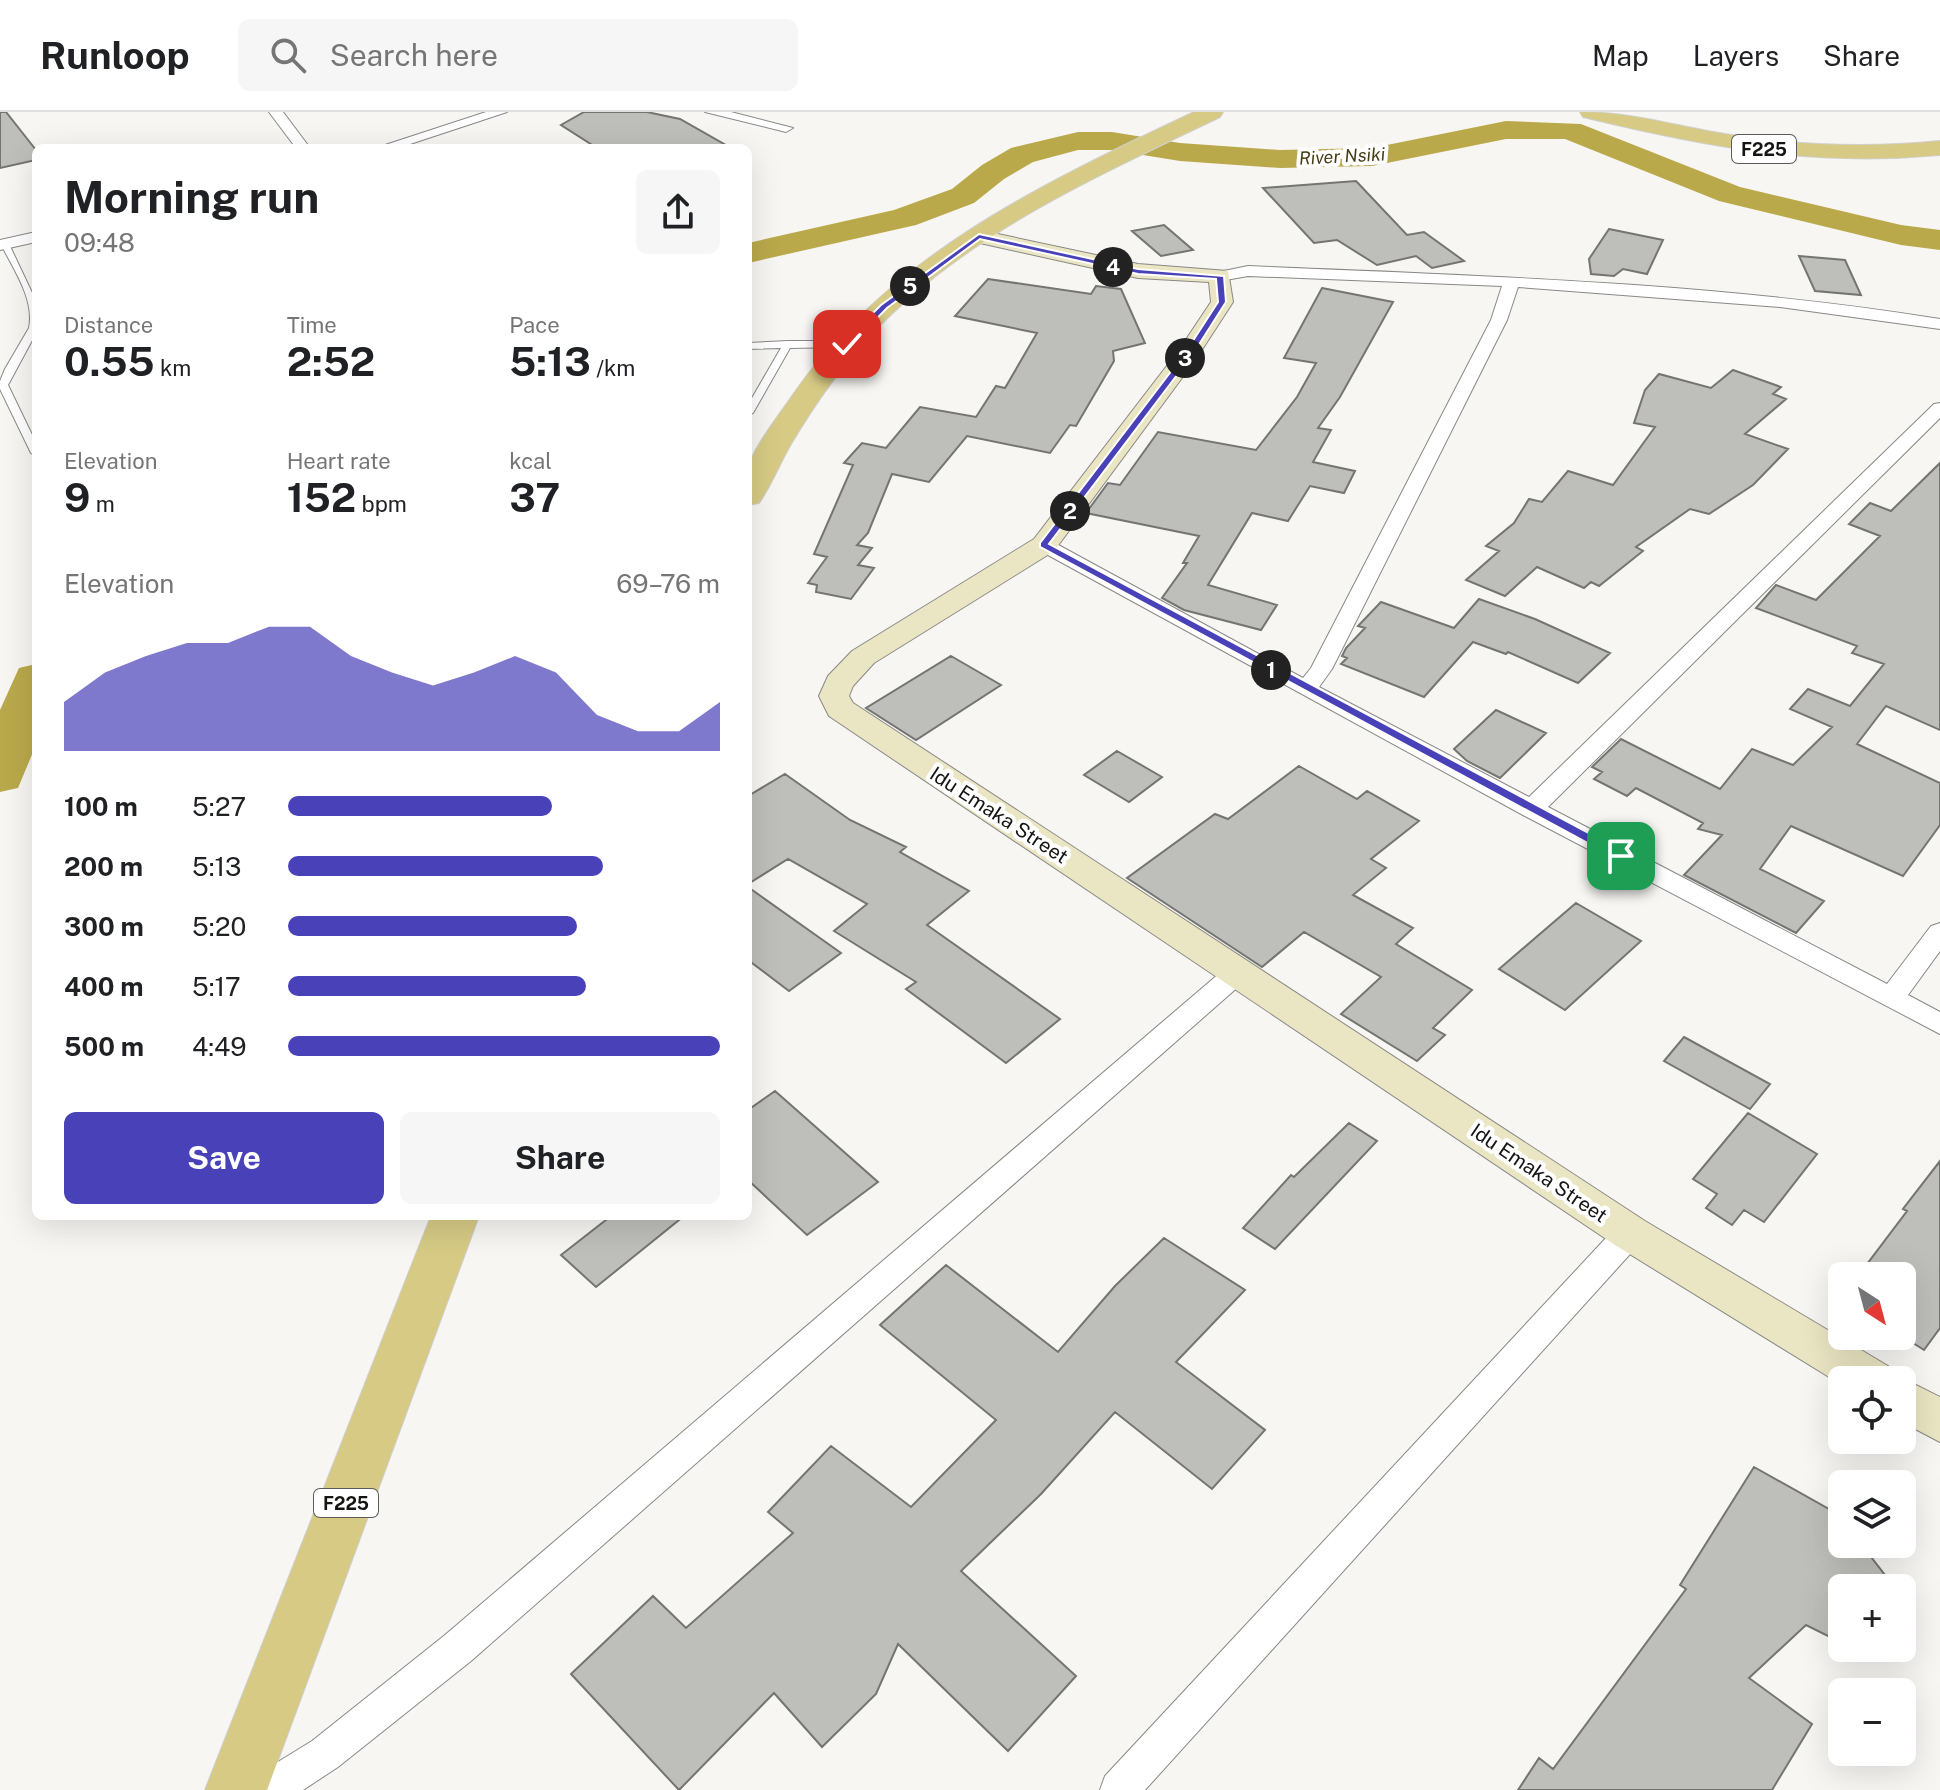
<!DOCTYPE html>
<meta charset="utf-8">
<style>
body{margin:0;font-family:"Public Sans",sans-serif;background:#f6f6f6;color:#202124;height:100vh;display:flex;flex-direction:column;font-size:30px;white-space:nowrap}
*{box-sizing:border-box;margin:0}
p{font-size:26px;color:#757577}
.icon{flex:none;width:44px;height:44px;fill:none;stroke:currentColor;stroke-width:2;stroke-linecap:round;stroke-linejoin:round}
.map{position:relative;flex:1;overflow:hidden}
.side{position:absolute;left:32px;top:32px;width:720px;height:1076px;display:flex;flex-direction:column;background:#fff;border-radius:12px;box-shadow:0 8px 32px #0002}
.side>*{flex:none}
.needle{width:52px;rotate:144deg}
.fabs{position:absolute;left:1828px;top:1150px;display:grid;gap:16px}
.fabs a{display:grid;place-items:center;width:88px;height:88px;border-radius:12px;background:#fff;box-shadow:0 8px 32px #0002;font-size:40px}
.pin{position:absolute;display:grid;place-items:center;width:68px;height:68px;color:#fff;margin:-34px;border-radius:16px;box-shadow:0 4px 12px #0006}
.km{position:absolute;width:40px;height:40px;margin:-20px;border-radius:50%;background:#222;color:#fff;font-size:22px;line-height:40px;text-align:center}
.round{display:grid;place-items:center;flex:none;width:84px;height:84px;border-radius:12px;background:#f6f6f6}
.head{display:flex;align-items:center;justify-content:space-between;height:136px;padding:0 32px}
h1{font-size:44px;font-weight:700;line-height:60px}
.stats{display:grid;grid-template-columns:repeat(3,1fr);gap:12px;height:136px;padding:8px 32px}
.stats div{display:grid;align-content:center}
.stats b{font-size:40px;font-weight:700}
.stats small{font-size:22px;font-weight:400}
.stats p{font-size:22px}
.chart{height:224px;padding:16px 32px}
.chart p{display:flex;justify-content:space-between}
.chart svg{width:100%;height:144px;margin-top:8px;fill:#4941b8;opacity:.7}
.button{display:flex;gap:16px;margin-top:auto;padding:16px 32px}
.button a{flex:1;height:92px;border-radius:12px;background:#4941b8;color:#fff;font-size:32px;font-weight:700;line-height:92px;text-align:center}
.button a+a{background:#f6f6f6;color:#202124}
ul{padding:0 32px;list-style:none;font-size:26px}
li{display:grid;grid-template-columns:128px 96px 1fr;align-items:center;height:60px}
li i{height:20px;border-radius:10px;background:#4941b8}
header{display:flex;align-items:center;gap:48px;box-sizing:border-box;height:112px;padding:0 40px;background:#fff;border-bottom:2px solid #e0e0e0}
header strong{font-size:38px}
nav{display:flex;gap:44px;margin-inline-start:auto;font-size:28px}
.search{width:560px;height:72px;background:#f6f6f6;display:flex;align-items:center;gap:20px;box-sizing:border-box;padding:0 28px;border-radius:12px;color:#757577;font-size:30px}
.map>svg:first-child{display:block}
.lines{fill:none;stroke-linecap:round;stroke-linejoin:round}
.river{fill:#baa94b;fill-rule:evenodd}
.building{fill:#bebebb;stroke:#747471;stroke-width:2}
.lane-casing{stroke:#898886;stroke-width:2}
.street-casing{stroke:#898886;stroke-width:2}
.secondary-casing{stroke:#898886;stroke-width:2}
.primary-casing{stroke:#d0d0d0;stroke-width:2}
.lane{fill:#fff;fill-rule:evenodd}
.street{fill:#fff;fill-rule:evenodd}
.secondary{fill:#eae5c2;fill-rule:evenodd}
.primary{fill:#d6ca85;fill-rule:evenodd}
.route{fill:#4941b8;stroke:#fff;stroke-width:2}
.labels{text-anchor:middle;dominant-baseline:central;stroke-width:8;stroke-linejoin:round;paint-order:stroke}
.shield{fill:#fff;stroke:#5c5b5a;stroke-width:2}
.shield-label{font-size:18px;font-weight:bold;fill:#161514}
.far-water-label{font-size:18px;font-style:italic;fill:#443d15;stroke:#fff}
.street-label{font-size:20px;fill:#161514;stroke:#fff}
</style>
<header>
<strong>Runloop</strong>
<div class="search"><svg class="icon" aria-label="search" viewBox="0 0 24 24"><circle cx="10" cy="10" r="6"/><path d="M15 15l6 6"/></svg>Search here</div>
<nav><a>Map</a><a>Layers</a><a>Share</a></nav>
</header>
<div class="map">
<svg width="1940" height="1678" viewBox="0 0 1940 1678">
<rect width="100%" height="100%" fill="#f7f6f3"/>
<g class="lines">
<path class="river" d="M1506 9 1581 12 1740 75 1901 113 1940 118V138L1901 133 1719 89 1565 27H1506L1372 54 1280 56 1180 49 1112 38H1078L1033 50 1004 67 974 91 916 113 748 151V131L894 98 952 77 982 53 1011 36 1078 20H1112L1180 31 1280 38 1372 36Z
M36 552V633L18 676 0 680V598L19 556Z"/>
</g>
<path class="building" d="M0 0H6L36 38V48L0 56Z
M584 0H647L680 7 731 36H597L561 13Z
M1356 69 1407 123 1424 120 1464 149 1432 156 1416 144 1377 153 1337 128 1314 131 1263 76Z
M1164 113 1193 138 1161 144 1132 119Z
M1609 117 1663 128 1647 162 1623 157 1614 164 1591 162 1589 147Z
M1799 144 1845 148 1861 183 1815 179Z
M988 167 1091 182 1096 174 1121 177 1145 231 1113 239 1114 249 1076 314 1070 313 1050 341 967 324 929 370 892 362 868 421 857 433 872 436 858 453 874 456 851 487 816 480 817 473 808 471 827 445 814 442 853 353 844 351 862 331 886 336 920 295 976 305 996 274 1005 276 1037 221 955 204Z
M1322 176 1393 190 1340 285 1318 316 1331 318 1313 350 1355 359 1344 381 1310 374 1288 409 1252 401 1208 473 1277 493 1261 518 1184 498 1162 486 1187 451H1183L1199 424 1086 401 1108 371 1120 373 1158 320 1256 338 1297 285 1316 251 1284 246Z
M1733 258 1781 275 1773 282 1786 287 1745 322 1788 337 1753 373 1709 402 1690 397 1636 435 1643 439 1599 474 1591 470 1584 476 1537 455 1505 484 1466 468 1499 439 1486 434 1514 411 1529 387 1542 390 1568 359 1613 373 1655 315 1634 311 1645 278 1659 262 1711 276Z
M1940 351V618L1886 594 1857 632 1940 671V713L1903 764 1791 714 1760 757 1824 789 1796 821 1684 763 1722 723 1698 717 1703 711 1636 676 1627 684 1594 667 1602 660 1592 655 1621 627 1720 677 1752 637 1793 653 1832 615 1790 597 1808 577 1850 594 1884 552 1852 541 1857 534 1756 496 1776 473 1816 488 1880 424 1849 412 1870 391 1891 399Z
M1479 487 1535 507 1610 541 1578 571 1508 540 1506 542 1473 530 1424 585 1341 552 1347 546 1342 544 1346 536 1365 516 1358 514 1381 490 1454 516Z
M951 544 1001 573 916 628 866 596Z
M1496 598 1546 621 1500 666 1467 649 1454 637Z
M1117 639 1162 665 1129 690 1084 663Z
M1299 654 1357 687 1367 679 1419 709 1371 747 1386 756 1353 783 1413 816 1396 832 1472 878 1433 916 1445 923 1417 949 1341 902 1381 865 1304 820 1262 855 1127 766 1215 702 1228 707Z
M785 662 850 708 906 735 900 740 969 779 927 813 1060 907 1006 951 906 877 916 870 834 819 867 792 788 747 748 772V684Z
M748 775 841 841 789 879 748 848Z
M1576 791 1641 829 1565 898 1499 857Z
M1684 925 1770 972 1750 997 1664 949Z
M775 979 878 1070 807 1123 748 1068V998Z
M1748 1001 1817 1042 1764 1110 1744 1098 1732 1113 1706 1096 1717 1082 1693 1067Z
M1349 1011 1377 1029 1275 1137 1243 1116 1291 1063 1294 1065Z
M1940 1049V1216L1924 1238 1902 1224V1164H1858L1907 1099 1903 1097Z
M611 1104H684L596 1175 561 1143Z
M1164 1126 1245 1178 1176 1250 1265 1318 1212 1377 1115 1300 1041 1382 961 1459 1076 1564 1008 1639 898 1532 876 1582 822 1635 774 1581 679 1678 571 1562 653 1484 686 1516 793 1421 768 1400 831 1334 911 1395 996 1308 880 1213 946 1153 1058 1240 1115 1174Z
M1754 1355 1836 1401 1842 1409V1432H1861L1895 1476H1842V1531L1806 1513 1749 1566 1812 1612 1772 1678H1518L1539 1646 1553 1657 1686 1477 1680 1473Z"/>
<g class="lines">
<defs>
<path id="lane" d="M5 129 9 132 35 187 36 221 8 273 36 331V344L31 341 0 277V269L5 257 29 216C35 187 13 157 1 132Z
M788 229H847L852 232 847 235 790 236 753 301 748 304V293L781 236 748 237V231Z"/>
<path id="street" d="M269 0H283L310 36H296Z
M486 0H507L398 36H376Z
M705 0H731L793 16 786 20Z
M36 120V130L0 138V128Z
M1248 154C1479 164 1711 170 1940 207V217L1780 195 1518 175 1507 208 1332 557 1319 575 1529 685 1934 292 1940 291V306L1548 695 1887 872 1931 814 1940 811V839L1908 883 1940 900V922L1523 703 1037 437 1034 433 1037 429H1051L1303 566 1311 556 1491 208 1502 174 1248 164 1220 169 1212 164 1214 161Z
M1237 851 1246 854 1250 861 1246 868 471 1549 338 1655 303 1678H250L255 1664 312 1629 445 1523 1228 854Z
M1630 1108 1641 1112 1645 1121 1641 1130 1145 1678H1100L1105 1664 1619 1112Z"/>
<path id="secondary" d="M979 118 1138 152 1228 159 1233 190 1196 247 1054 439 874 551 853 574 849 584 853 591 1645 1109 1888 1254 1894 1268H1842V1273L1615 1133 829 604 819 584 828 564 852 539 1034 427 1179 238 1211 190 1209 170 1138 166 971 129 968 124 971 119Z
M1902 1266 1940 1285V1330L1902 1310V1268H1896Z"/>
<path id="primary" d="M1194 0H1223L1220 5C1089 68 944 131 850 247 828 273 809 302 791 332 780 351 772 372 759 391L748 393C748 382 746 368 748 357 752 337 780 302 792 284 889 143 1044 71 1194 0Z
M1580 0C1630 0 1676 14 1725 22 1797 34 1867 36 1940 29V43C1812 55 1707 35 1583 5Z
M431 1104H479L267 1678H205Z"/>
</defs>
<use href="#lane" class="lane-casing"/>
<use href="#street" class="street-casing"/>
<use href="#secondary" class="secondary-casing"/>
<use href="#primary" class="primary-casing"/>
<use href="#lane" class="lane"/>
<use href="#street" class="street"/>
<use href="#secondary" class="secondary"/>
<use href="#primary" class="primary"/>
</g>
<path class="route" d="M979 122 1138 157 1224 164 1226 190 1193 242 1049 432 1626 741V747H1617L1040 435V431L1185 241 1218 190 1216 167 1138 162 980 127 887 196 850 234H844V230L881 193Z"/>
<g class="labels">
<g class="shield">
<rect x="1732" y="23" width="64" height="28" rx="6"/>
<rect x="314" y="1377" width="64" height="28" rx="6"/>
</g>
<g class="shield-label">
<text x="1764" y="37">F225</text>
<text x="346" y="1391">F225</text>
</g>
<g class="far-water-label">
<text transform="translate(1342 44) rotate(-3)">River Nsiki</text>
</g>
<g class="street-label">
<text transform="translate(999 703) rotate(33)">Idu Emaka Street</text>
<text transform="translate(1539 1061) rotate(34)">Idu Emaka Street</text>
</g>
</g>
</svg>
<div class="fabs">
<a><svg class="needle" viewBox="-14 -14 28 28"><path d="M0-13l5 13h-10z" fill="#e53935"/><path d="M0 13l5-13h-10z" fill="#757577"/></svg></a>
<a><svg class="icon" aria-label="locate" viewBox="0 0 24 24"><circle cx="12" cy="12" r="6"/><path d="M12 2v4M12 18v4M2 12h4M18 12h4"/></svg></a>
<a><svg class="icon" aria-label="layers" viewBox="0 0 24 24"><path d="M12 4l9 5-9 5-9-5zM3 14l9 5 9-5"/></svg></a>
<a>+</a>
<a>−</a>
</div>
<div class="pin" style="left:1621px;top:744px;background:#1e9e55"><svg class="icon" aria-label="arrive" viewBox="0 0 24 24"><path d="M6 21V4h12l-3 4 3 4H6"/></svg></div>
<div class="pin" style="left:847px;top:232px;background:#d93025"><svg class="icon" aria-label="check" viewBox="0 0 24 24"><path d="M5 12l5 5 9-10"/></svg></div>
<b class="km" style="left:1271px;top:558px">1</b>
<b class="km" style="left:1070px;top:399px">2</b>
<b class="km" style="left:1185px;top:246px">3</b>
<b class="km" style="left:1113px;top:155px">4</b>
<b class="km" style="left:910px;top:174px">5</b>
<section class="side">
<div class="head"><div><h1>Morning run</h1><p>09:48</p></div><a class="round"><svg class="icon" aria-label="share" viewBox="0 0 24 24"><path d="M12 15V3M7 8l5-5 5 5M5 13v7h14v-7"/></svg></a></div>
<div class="stats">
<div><p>Distance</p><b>0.55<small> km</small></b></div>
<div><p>Time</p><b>2:52</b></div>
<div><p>Pace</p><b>5:13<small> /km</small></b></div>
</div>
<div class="stats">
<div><p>Elevation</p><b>9<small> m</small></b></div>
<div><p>Heart rate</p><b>152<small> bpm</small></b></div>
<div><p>kcal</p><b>37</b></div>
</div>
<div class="chart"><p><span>Elevation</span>69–76 m</p>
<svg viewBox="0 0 160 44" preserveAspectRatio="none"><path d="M0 44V29L10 20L20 15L30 11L40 11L50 6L60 6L70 15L80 20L90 24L100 20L110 15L120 20L130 33L140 38L150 38L160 29V44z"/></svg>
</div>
<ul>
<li><b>100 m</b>5:27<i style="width:61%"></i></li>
<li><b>200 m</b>5:13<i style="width:73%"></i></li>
<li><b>300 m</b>5:20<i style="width:67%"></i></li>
<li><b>400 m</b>5:17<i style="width:69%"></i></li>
<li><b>500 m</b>4:49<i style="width:100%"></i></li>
</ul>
<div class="button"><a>Save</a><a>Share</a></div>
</section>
</div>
